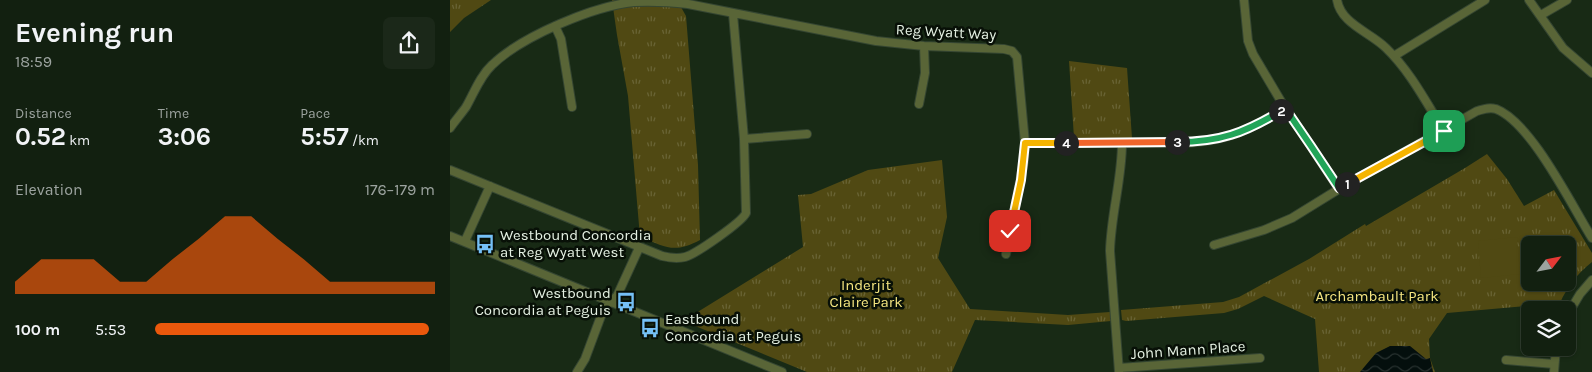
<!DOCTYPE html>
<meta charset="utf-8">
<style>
body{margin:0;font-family:Karla,sans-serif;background:#1b2819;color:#f1f3f6;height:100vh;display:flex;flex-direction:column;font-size:19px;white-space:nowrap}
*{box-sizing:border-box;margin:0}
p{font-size:16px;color:#9ca39f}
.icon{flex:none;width:28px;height:28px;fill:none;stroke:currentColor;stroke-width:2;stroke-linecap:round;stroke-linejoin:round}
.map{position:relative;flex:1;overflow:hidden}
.drawer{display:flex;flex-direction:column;background:#122010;width:450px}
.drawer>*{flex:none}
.needle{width:32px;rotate:58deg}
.buttons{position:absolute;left:1071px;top:236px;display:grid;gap:10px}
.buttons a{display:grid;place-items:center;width:55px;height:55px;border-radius:8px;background:#122010;box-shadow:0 1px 4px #0004,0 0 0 1px #313e30;font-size:25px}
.pin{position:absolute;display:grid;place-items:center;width:42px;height:42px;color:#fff;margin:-21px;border-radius:10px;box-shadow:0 2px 8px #0006}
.km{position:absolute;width:25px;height:25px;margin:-12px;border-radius:50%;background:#222;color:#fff;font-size:14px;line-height:25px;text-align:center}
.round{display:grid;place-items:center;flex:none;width:52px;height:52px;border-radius:8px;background:#1b2819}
.overview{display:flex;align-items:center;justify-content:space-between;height:85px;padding:0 15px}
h1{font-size:28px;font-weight:700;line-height:38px}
.metrics{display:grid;grid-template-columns:repeat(3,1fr);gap:8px;height:85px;padding:5px 15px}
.metrics div{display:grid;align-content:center}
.metrics b{font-size:25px;font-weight:700}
.metrics small{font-size:14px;font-weight:400}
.metrics p{font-size:14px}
.chart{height:140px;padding:10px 15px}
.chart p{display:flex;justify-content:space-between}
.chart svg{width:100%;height:90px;margin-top:5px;fill:#ea580c;opacity:.7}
ul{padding:0 15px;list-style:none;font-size:16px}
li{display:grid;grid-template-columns:80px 60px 1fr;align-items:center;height:38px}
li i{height:12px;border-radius:6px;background:#ea580c}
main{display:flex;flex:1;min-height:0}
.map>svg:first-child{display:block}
.park{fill:url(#park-tufts);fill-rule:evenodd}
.pitch{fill:#504913}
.water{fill:url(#water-waves)}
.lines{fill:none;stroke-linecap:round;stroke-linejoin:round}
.minor-casing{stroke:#354632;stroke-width:10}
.minor{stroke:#596537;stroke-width:8}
.split-1-casing{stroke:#fff;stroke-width:10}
.split-2-casing{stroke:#fff;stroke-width:10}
.split-3-casing{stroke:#fff;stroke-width:10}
.split-4-casing{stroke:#fff;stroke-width:10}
.split-5-casing{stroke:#fff;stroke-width:10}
.split-1{stroke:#f5b400;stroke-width:6}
.split-2{stroke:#22a559;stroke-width:6}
.split-3{stroke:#22a559;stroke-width:6}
.split-4{stroke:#f0652b;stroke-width:6}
.split-5{stroke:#f5b400;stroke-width:6}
.labels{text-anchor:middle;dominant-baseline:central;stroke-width:5;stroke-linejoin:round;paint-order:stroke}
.street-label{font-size:15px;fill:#e5f1e3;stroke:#081007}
.poi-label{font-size:15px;fill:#e5f1e3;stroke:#081007;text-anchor:start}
.park-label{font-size:15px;fill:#f5e680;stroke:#081007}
</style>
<main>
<section class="drawer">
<div class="overview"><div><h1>Evening run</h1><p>18:59</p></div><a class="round"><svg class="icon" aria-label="share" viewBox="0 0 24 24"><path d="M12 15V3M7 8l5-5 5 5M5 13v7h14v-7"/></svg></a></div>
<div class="metrics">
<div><p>Distance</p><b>0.52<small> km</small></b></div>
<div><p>Time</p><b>3:06</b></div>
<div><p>Pace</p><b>5:57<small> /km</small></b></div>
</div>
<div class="chart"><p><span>Elevation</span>176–179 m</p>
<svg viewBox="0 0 160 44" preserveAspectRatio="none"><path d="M0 44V38L10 27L20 27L30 27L40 38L50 38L60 27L70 17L80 6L90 6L100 17L110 27L120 38L130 38L140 38L150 38L160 38V44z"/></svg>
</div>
<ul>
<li><b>100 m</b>5:53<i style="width:98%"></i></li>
</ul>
</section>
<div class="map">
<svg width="1142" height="372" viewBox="0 0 1142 372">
<defs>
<pattern id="park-tufts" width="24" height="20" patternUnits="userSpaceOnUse" patternTransform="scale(1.25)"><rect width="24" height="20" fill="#504913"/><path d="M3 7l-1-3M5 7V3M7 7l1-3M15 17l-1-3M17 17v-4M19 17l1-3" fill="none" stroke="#696435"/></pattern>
<pattern id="water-waves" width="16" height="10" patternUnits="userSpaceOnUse" patternTransform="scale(1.25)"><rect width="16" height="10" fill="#040f0d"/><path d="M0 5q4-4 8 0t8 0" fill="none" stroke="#283230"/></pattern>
</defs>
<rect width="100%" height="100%" fill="#182a15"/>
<path class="park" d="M0 0H41L14 18 0 32Z
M162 0H227L236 16 248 165 250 240C224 254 216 247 190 237L178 96 167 35Z
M619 61 677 68 682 138H624Z
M1037 154 1057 179 1074 206 1104 190 1142 253V262C1128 273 1117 287 1110 303L997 313 979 339 980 358 985 372H869L865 319 814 296 788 309 774 313 676 321 672 320 671 310 773 302 789 297 859 259 915 224 916 226 1015 168ZM1080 245H1118V282H1080Z
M492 160 497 217 488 258 520 309 618 315 660 312 661 321 618 325 525 320 502 372H357L233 321 353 247 348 195 361 194 418 170Z"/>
<path class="pitch" d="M1067 237 1070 274 1031 278 1028 241Z"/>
<path class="water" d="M940 346H960L976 359 980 358 983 372H910L926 353Z"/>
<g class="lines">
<defs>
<path id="minor" d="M794 0 798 41 803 54 835 108 861 146 889 189
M887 0C891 24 920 32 936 48 960 71 976 102 994 131
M1079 0 1113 48 1142 73
M1091 15 1117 0
M105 26 111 39 122 107
M944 56 1035 0
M469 104 475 73 474 46
M0 128C5 121 11 114 16 107 24 93 30 76 42 65 72 36 144 6 184 2 203 1 220 2 238 4L426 41 474 46 554 49 562 51 567 57 575 143 574 161 556 254
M294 139 357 134
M575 143H733C778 141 797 131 835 108
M0 170 212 256C220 258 227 259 235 257 246 254 292 222 296 213L294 139 283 14
M0 236 332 372
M15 241 40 186
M764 245 814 230 842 218 889 189 1027 111C1034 109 1039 107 1046 109 1081 122 1122 206 1142 238
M1118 314 1130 294 1142 280
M1056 360 1104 364
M669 368 810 358
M127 372 135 359 154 308 167 296 189 248
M669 372 660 251C661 214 672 179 672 143
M1104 372 1106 348"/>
</defs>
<use href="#minor" class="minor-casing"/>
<use href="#minor" class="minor"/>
</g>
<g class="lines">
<defs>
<path id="split-1" d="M897 184 994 131"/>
<path id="split-2" d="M831 111 835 108 861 146 889 188 897 184"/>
<path id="split-3" d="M727 142C770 142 794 133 831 111"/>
<path id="split-4" d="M616 143 727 142"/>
<path id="split-5" d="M560 231 571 180 575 143H616"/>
</defs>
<use href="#split-1" class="split-1-casing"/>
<use href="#split-2" class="split-2-casing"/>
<use href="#split-3" class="split-3-casing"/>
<use href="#split-4" class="split-4-casing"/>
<use href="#split-5" class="split-5-casing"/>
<use href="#split-1" class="split-1"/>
<use href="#split-2" class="split-2"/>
<use href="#split-3" class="split-3"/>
<use href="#split-4" class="split-4"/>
<use href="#split-5" class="split-5"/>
</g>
<defs>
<symbol id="bus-bare" viewBox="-9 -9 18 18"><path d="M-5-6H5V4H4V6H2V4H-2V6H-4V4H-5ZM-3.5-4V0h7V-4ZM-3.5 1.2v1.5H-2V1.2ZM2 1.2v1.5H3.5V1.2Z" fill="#75c0f6" stroke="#081007" stroke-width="2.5" paint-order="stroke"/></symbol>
</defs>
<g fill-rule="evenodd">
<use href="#bus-bare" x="21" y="230" width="28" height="28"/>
<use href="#bus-bare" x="162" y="288" width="28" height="28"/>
<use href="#bus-bare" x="186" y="314" width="28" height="28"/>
</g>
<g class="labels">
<g class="street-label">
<text transform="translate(496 32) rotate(3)">Reg Wyatt Way</text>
<text transform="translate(738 350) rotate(-4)">John Mann Place</text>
</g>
<g class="poi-label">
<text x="50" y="235">Westbound Concordia<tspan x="50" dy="17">at Reg Wyatt West</tspan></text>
<text x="161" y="293" text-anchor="end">Westbound<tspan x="161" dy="17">Concordia at Peguis</tspan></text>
<text x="215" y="319">Eastbound<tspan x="215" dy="17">Concordia at Peguis</tspan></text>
</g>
<g class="park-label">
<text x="416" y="285">Inderjit<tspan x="416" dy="17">Claire Park</tspan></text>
<text x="927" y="296">Archambault Park</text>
</g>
</g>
</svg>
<div class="buttons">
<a><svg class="needle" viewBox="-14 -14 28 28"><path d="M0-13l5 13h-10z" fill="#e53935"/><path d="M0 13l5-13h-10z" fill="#9ca39f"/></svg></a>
<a><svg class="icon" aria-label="layers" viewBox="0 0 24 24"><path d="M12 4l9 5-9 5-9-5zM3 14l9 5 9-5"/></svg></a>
</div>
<div class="pin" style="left:994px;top:131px;background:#1e9e55"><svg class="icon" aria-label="arrive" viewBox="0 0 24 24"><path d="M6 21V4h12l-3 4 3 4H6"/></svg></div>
<div class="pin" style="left:560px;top:231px;background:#d93025"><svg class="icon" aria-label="check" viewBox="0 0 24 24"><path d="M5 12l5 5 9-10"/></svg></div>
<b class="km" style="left:897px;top:184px">1</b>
<b class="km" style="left:831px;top:111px">2</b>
<b class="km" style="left:727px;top:142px">3</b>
<b class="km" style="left:616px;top:143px">4</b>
</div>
</main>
